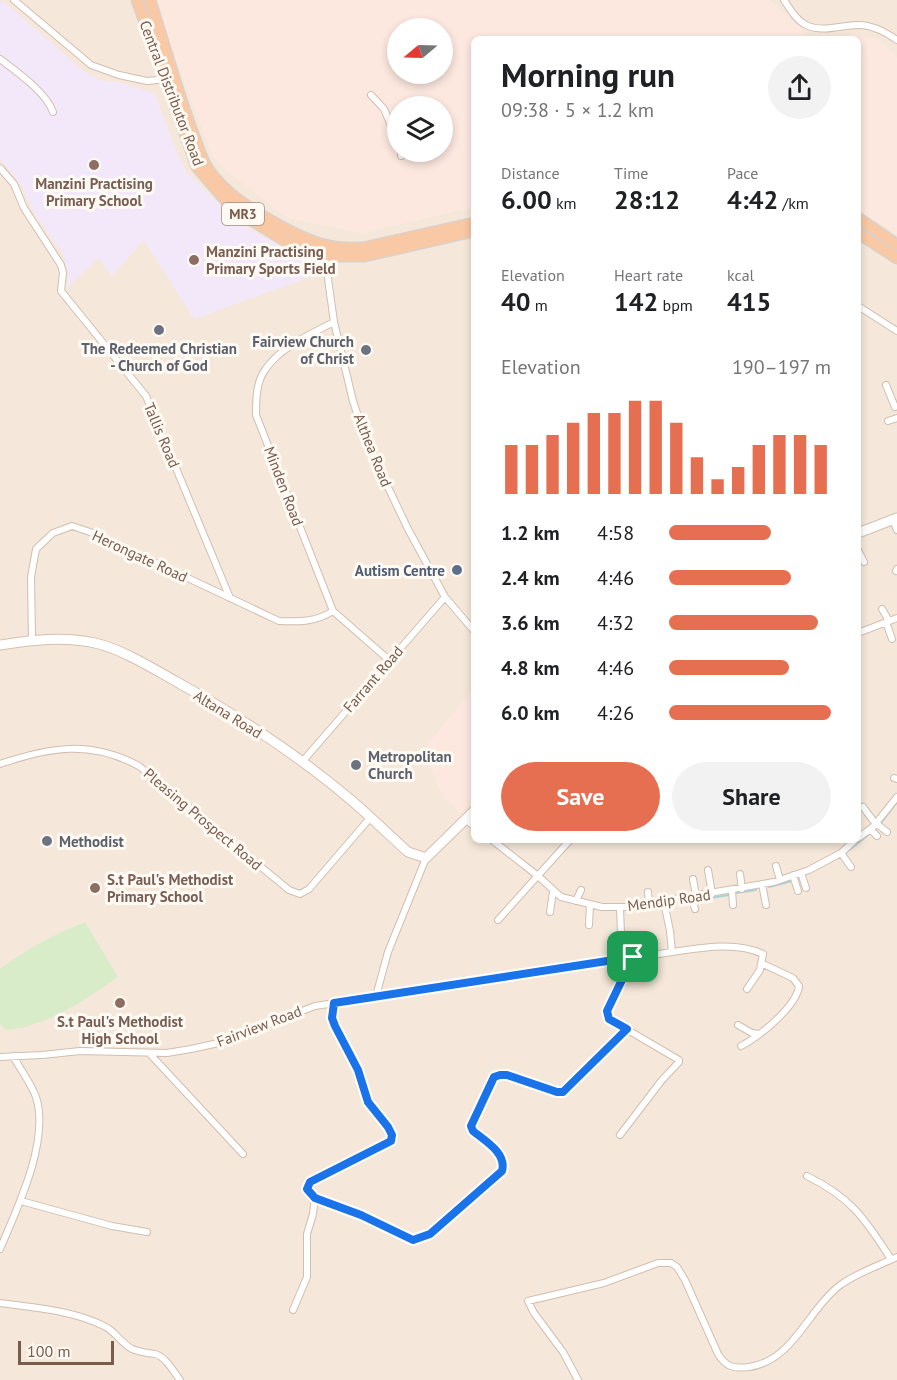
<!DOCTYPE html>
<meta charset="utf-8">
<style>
body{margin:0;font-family:"PT Sans",sans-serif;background:#f2f2f2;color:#202124;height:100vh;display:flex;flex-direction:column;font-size:22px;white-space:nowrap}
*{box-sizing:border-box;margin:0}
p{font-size:20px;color:#757577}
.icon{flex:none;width:33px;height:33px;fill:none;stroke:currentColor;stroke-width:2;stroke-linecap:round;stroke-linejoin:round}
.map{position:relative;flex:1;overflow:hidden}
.side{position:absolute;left:471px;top:36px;width:390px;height:807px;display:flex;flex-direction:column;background:#fff;border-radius:9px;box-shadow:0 3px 9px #0003}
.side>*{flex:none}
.needle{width:39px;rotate:251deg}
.controls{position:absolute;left:387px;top:18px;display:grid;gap:12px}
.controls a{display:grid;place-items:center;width:66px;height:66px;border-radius:50%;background:#fff;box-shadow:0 3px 9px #0003;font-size:30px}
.scale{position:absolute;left:18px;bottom:15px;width:96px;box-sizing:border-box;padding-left:6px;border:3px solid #7a5c4d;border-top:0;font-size:16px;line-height:21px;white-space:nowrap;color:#7a5c4d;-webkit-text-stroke:4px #fffaf3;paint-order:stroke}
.pin{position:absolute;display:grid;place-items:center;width:51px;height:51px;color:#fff;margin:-26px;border-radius:12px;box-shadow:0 3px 9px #0006}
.round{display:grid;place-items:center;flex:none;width:63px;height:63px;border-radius:32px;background:#f2f2f2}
.overview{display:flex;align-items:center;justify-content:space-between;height:102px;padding:0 30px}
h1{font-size:33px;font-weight:800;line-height:45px}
.stats{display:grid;grid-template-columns:repeat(3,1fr);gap:9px;height:102px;padding:6px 30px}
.stats div{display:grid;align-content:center}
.stats b{font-size:26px;font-weight:800}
.stats small{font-size:16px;font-weight:400}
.stats p{font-size:16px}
.chart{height:168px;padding:12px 30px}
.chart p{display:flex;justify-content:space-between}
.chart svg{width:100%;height:108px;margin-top:6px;stroke:#e76f51;stroke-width:6}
.cta{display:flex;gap:12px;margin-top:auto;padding:12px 30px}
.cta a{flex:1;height:69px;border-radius:36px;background:#e76f51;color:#fff;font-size:24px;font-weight:800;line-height:69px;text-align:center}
.cta a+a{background:#f2f2f2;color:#202124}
ul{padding:0 30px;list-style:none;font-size:20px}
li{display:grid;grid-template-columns:96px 72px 1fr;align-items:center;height:45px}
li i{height:15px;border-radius:8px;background:#e76f51}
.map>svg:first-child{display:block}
.residential{fill:#f5e8da;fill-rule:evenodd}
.commercial{fill:#fde8e0;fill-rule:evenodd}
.education{fill:#f3e8fa}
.green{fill:#d8ecc9}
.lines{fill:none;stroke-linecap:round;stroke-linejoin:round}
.stream{stroke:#a5d3da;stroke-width:2}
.minor-casing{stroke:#d1beb0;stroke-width:8}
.secondary-casing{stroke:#d6c0b0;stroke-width:11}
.trunk-casing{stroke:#dad1cd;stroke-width:13}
.minor{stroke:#fff;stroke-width:6}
.secondary{stroke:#fff;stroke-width:9}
.trunk{stroke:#f9c8a4;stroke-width:10}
.route-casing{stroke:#fff;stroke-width:12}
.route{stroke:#1a73e8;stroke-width:8}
.education-dot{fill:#8d6e63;stroke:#fffaf3;stroke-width:2}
.worship-dot{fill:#6b7280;stroke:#fffaf3;stroke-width:2}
.service-dot{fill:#5c6f8a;stroke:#fffaf3;stroke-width:2}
.labels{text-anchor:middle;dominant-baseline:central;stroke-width:6;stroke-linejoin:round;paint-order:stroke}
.shield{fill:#fffaf3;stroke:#a28b7f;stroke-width:1.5}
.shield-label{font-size:14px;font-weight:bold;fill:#7a5c4d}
.street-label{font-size:15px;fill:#7a5c4d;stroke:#fffaf3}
.education-label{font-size:15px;font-weight:bold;fill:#785e54;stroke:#fffaf3}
.worship-label{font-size:15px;font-weight:bold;fill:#5b616d;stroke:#fffaf3;text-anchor:start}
.service-label{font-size:15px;font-weight:bold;fill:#4e5e75;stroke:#fffaf3;text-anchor:end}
</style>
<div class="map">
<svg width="897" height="1380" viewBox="0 0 897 1380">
<rect width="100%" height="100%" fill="#fdf6ec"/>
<path class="residential" d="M0 0H897V1380H0ZM398 28H442V74H398ZM474 39H858V840H474ZM398 106H442V152H398Z"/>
<path class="commercial" d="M153 0H769L810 37 854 35 878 39 897 57V234L858 210V39H474V207L362 233 287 218 227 171 213 157ZM398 28H442V74H398ZM398 106H442V152H398Z
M474 688V798L461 813 443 796 427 759 428 744Z"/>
<path class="education" d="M3 1 82 70 99 80 122 83 155 94 174 146 186 172 212 197 247 228 311 262 318 274 194 319 144 240 112 276 99 258 66 288 69 274 62 253 34 213 21 185 0 159V3Z"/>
<path class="green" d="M85 922 118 977C85 1000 46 1027 6 1030L0 1024V969C26 949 55 934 85 922Z"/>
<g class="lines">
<path class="stream" d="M881 823 897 802
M844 854 872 832
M769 887 792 881
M735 893 756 890
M698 900 729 895
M668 904 687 901
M638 909 659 907"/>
<defs>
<path id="minor" d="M14 0 91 65 119 75 147 81 168 79
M784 0C790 9 796 20 806 25 823 33 841 25 858 25 873 25 885 32 897 40
M0 59C17 72 46 92 53 112
M371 95 384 109 398 142
M401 152V156
M0 168 14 184 24 208 61 265 63 273 61 291 146 396 230 598
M329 255 328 279 334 322 353 401 366 441 408 529 445 597 474 631
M858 306 897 331
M334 322C311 334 280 347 265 370 256 382 256 401 256 415L333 611 389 660
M886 385 895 407
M888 421 897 418
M893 520 897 530
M858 550 864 562
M896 571 897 569
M882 609 889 621
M886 622 892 639
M858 633 897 618
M32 640 31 577 36 549 53 533 72 526 90 532 279 621C299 622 316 622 333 611
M302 762 445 597
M0 764C50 747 90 740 139 766L289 890 300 894 309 889 370 818
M894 778 897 779
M863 807 875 823
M466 820 474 826
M876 823 887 832
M870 829 877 836
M858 838 873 827 897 797
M492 840 538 876 561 897 602 907H627L774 882 809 870 841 853 855 840
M841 853 851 867
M776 866 780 880
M708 870 712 894
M801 873 806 888
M740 874 742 889
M793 875 798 891
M693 879 696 896
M762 884 766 905
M732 890 733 905
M648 892 649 904
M692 897 695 909
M576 901 581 890
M620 907 621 934
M550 912 553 892
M498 920 570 840
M589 925 590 905
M672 952C700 948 736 941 763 954L760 970 747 989
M376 996 388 952 426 858
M334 1003 332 1018 335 1026 358 1070 368 1102 388 1127 391 1135V1141L311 1182 307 1189 315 1198 361 1215 413 1240 430 1235 502 1171C507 1153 485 1141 473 1131L471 1126 494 1077 499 1075H507L557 1092H563L627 1029
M738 1025 752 1033 759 1034
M741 1046C759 1037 797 1006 799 986L793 978 761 963
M149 1053 243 1154
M0 1057 42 1055 80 1051 167 1053 191 1049 223 1042 315 1006 672 952 670 931 664 902
M620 1135 662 1080 679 1062V1060L609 1019 607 1011 633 957
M807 1176C852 1198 865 1219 891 1259
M21 1201 112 1226 147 1232
M0 1249C17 1209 50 1141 36 1097 31 1083 20 1069 13 1056
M0 1303C35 1308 72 1310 104 1326 115 1331 121 1343 132 1349 139 1352 147 1353 155 1354 166 1357 173 1371 180 1380
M293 1310 307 1277V1234L313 1214 315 1198
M578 1380 563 1352 534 1313 528 1301 604 1283 658 1263H671L677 1267 685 1280 718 1354C726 1367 734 1369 749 1367 793 1361 807 1311 839 1286 856 1273 878 1266 897 1257"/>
<path id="secondary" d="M858 533 897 518
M0 645C31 640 64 636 95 643 124 650 152 668 177 682 238 716 298 755 351 800 371 817 389 835 408 852L426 858 474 811"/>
<path id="trunk" d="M137 0 197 167 228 203 239 212 287 242 329 256H365L474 231
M150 0C164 44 176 88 192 131 198 147 203 165 214 177 231 198 257 213 280 226 309 242 329 250 363 248L474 223
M858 218 897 245
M858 233 897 258"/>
</defs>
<use href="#minor" class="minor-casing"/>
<use href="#secondary" class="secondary-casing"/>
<use href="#trunk" class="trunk-casing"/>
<use href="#minor" class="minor"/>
<use href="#secondary" class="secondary"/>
<use href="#trunk" class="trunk"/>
</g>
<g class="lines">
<defs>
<path id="route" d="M633 957 607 1011 609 1019 627 1029 569 1086 563 1092H557L507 1075H500L494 1077 471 1126 473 1131C485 1141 507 1153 502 1171L430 1234 413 1240 361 1215 315 1198 307 1189 310 1182 391 1141 392 1135 388 1127 368 1102 358 1070 335 1026 332 1018 334 1003Z"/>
</defs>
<use href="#route" class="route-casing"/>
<use href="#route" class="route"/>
</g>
<g class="education-dot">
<circle cx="94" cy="165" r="6"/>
<circle cx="194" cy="260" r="6"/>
<circle cx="95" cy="888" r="6"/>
<circle cx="120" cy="1003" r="6"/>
</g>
<g class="worship-dot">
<circle cx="159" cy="330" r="6"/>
<circle cx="366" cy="350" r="6"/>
<circle cx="356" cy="765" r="6"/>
<circle cx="47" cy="841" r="6"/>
</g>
<circle class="service-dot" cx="457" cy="570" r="6"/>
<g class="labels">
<rect class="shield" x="222" y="203" width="42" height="22" rx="4.5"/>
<g class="shield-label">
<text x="243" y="214">MR3</text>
</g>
<g class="street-label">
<text transform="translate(172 93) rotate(69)">Central Distributor Road</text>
<text transform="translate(162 435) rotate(67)">Tallis Road</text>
<text transform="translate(373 450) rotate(68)">Althea Road</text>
<text transform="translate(284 486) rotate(69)">Minden Road</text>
<text transform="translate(140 556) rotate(25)">Herongate Road</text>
<text transform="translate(373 679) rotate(-49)">Farrant Road</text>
<text transform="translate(228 714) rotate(32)">Altana Road</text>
<text transform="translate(203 819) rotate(40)">Pleasing Prospect Road</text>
<text transform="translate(669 900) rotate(-8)">Mendip Road</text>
<text transform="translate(259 1026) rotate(-21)">Fairview Road</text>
</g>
<g class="education-label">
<text x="94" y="183">Manzini Practising<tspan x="94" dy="17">Primary School</tspan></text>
<text x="206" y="251" text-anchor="start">Manzini Practising<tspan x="206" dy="17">Primary Sports Field</tspan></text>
<text x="107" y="879" text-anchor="start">S.t Paul's Methodist<tspan x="107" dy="17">Primary School</tspan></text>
<text x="120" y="1021">S.t Paul's Methodist<tspan x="120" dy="17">High School</tspan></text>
</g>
<g class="worship-label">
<text x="354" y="341" text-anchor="end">Fairview Church<tspan x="354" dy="17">of Christ</tspan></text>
<text x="159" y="348" text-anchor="middle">The Redeemed Christian<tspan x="159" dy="17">- Church of God</tspan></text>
<text x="368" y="756">Metropolitan<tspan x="368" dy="17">Church</tspan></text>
<text x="59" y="841">Methodist</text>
</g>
<g class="service-label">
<text x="445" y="570">Autism Centre</text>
</g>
</g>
</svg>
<div class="controls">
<a><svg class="needle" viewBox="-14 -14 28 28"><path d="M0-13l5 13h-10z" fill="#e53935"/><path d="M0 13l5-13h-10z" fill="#757577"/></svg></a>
<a><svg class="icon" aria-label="layers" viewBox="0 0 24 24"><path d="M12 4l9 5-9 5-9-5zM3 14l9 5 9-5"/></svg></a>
</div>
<div class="scale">100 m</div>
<div class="pin" style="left:633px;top:957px;background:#1e9e55"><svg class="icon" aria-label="arrive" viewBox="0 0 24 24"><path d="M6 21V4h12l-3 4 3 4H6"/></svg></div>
<section class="side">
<div class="overview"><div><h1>Morning run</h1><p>09:38 · 5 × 1.2 km</p></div><a class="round"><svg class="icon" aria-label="share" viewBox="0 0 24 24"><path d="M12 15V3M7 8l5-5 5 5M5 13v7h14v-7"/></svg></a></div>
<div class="stats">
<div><p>Distance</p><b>6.00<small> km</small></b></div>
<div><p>Time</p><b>28:12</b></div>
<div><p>Pace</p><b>4:42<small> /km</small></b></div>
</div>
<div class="stats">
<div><p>Elevation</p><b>40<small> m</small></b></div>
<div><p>Heart rate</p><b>142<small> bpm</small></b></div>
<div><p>kcal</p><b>415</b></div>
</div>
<div class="chart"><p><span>Elevation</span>190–197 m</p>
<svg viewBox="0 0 160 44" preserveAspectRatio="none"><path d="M5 44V24M15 44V24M25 44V20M35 44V15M45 44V11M55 44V11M65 44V6M75 44V6M85 44V15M95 44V29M105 44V38M115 44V33M125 44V24M135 44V20M145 44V20M155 44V24"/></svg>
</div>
<ul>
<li><b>1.2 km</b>4:58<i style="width:63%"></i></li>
<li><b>2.4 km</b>4:46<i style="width:75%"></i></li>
<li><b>3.6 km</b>4:32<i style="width:92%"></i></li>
<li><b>4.8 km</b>4:46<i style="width:74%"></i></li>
<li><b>6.0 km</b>4:26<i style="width:100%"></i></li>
</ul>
<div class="cta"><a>Save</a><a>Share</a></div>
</section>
</div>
